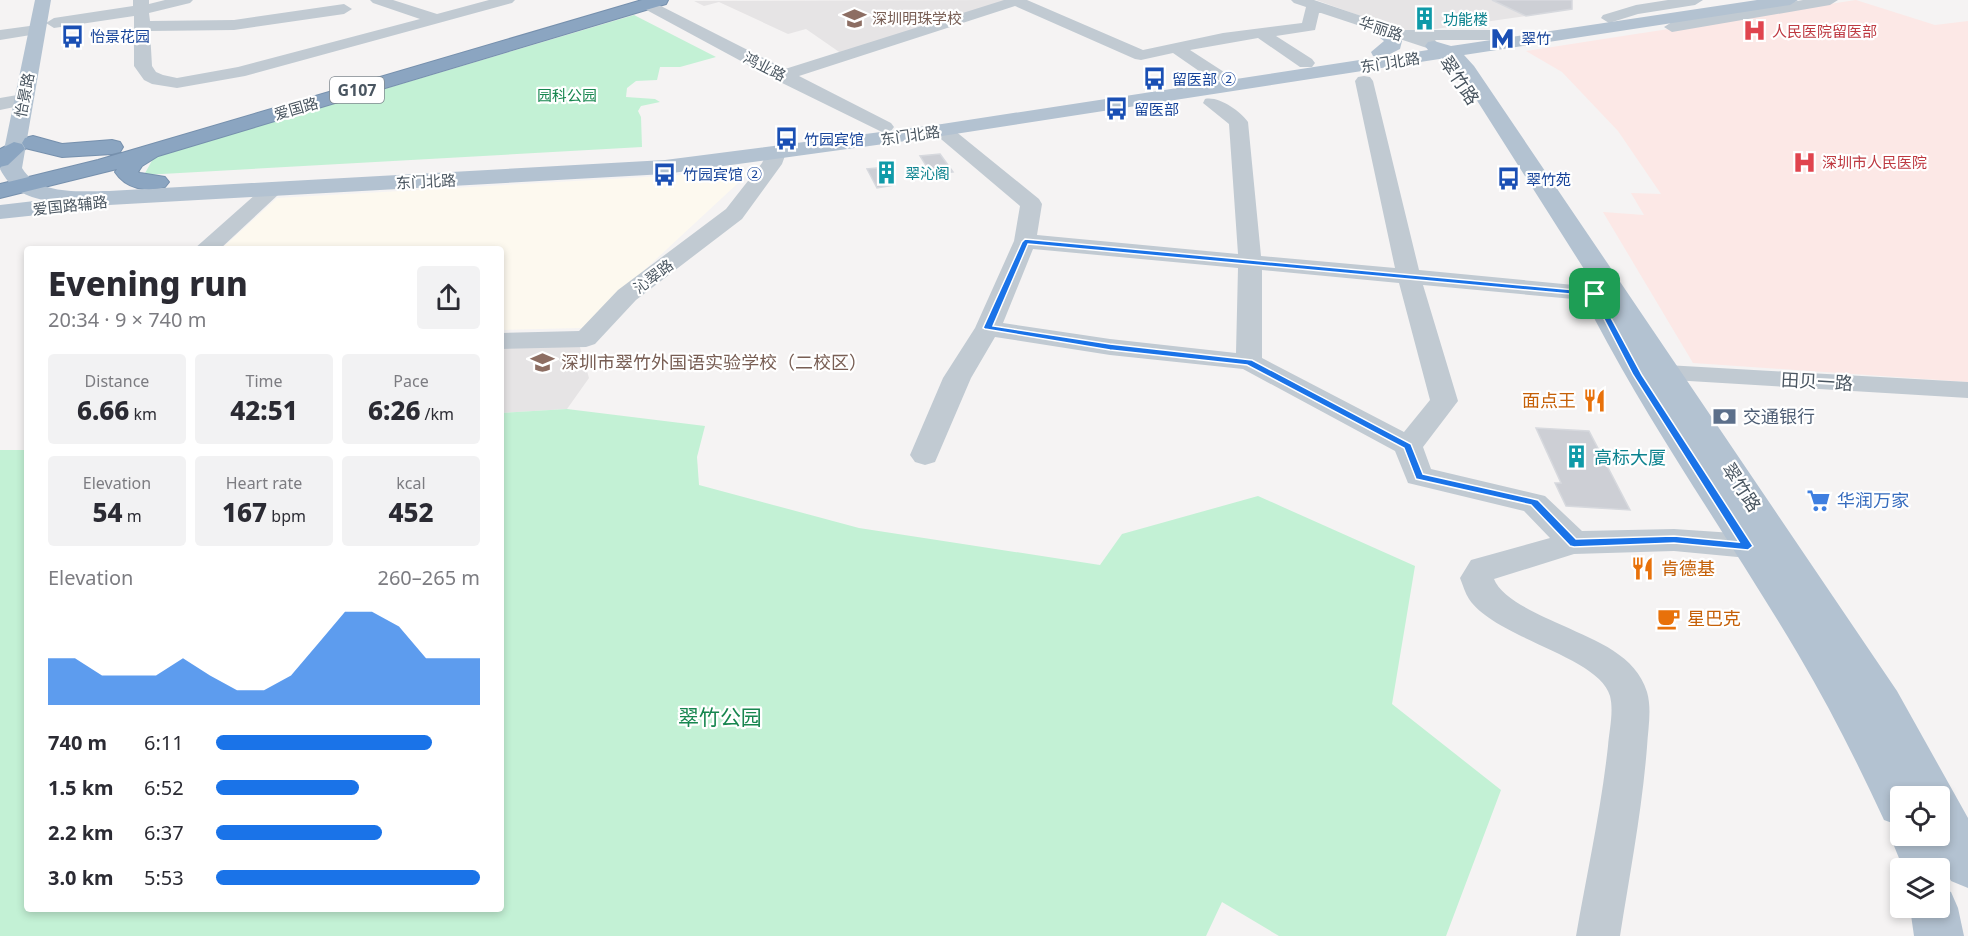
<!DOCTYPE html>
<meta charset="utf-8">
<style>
body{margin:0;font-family:"Noto Sans","Noto Sans SC",sans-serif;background:#f2f2f3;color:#2b2b33;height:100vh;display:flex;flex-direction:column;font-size:22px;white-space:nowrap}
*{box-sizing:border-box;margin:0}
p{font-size:20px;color:#7c7c81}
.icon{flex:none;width:33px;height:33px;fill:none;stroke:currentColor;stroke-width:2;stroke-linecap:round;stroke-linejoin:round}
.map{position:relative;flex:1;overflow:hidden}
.details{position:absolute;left:24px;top:246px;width:480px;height:666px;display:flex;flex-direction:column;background:#fff;border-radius:6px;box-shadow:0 3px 9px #0003}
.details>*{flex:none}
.tools{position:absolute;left:1890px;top:786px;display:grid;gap:12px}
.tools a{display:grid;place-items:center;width:60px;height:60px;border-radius:6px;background:#fff;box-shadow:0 3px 9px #0003;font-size:30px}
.pin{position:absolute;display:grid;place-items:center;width:51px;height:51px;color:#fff;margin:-26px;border-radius:12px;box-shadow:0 3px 9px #0006}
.round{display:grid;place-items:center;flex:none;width:63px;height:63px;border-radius:6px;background:#f2f2f3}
.overview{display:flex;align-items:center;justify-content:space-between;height:102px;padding:0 24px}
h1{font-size:33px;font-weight:800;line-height:45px}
.figures{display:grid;grid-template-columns:repeat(3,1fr);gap:9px;height:102px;padding:6px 24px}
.figures div{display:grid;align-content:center;border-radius:6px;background:#f2f2f3;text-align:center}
.figures b{font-size:26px;font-weight:800}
.figures small{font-size:16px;font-weight:400}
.figures p{font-size:16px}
.chart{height:168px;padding:12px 24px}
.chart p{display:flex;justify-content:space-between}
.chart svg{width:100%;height:108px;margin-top:6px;fill:#1a73e8;opacity:.7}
ul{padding:0 24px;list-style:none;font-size:20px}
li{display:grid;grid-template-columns:96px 72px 1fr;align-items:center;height:45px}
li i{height:15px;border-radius:8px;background:#1a73e8}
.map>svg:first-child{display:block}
.commercial{fill:#fdf9ef}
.education{fill:#e6e4e5}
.medical{fill:#fce8e6}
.green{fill:#c3f1d5}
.building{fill:#cdcfd5;stroke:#d7d9de;stroke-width:1.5}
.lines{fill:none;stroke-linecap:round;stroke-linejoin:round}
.highway-casing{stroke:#7690ad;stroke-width:2}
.minor{fill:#c1cad2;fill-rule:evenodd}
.major{fill:#b3c2d1;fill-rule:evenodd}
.highway{fill:#8ba5c1;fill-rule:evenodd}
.route{fill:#1a73e8;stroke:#fff;stroke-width:1.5;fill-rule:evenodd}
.labels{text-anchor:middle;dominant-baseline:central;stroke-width:4.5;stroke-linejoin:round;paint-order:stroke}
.far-education-label{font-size:15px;fill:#785e54;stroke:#fff;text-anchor:start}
.far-culture-label{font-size:15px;fill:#0d838f;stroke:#fff;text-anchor:start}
.far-street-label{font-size:15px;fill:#4a5661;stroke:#fff}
.far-health-label{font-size:15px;fill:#be3a42;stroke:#fff;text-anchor:start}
.far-transit-label{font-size:15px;fill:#164399;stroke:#fff;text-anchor:start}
.far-park-label{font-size:15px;fill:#17864f;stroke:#fff}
.shield{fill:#fff;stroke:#808990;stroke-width:1.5}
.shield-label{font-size:16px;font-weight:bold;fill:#4a5661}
.street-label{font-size:18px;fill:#4a5661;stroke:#fff}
.education-label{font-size:18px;fill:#785e54;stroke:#fff;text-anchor:start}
.food-label{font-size:18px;fill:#c56008;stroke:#fff;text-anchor:start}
.service-label{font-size:18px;fill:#4e5e75;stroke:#fff;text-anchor:start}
.culture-label{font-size:18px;fill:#0d838f;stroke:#fff;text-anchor:start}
.shop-label{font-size:18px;fill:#366cbe;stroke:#fff;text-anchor:start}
.near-park-label{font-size:21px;fill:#17864f;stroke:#fff}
</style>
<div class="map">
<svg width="1968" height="936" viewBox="0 0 1968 936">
<rect width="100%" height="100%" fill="#f5f3f3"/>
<path class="commercial" d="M751 171 582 328 501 330V249H221L277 198Z"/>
<path class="education" d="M1006 0 845 56 806 29 788 34 719 2 704 6 694 1Z
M1316 0H1494L1526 16 1408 33Z
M579 344 589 378 567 409 501 413V346Z"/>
<path class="medical" d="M1856 0 1935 25 1968 21V382L1693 363 1603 212 1644 215 1631 193 1661 194 1618 131 1562 72 1526 51Z"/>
<path class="green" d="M634 15 716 57 680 67H660L657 80 636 81 627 88 626 97 655 99 660 102 641 106 638 111 641 117 642 147 144 175 154 157Z
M567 409 705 426 697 457 699 485 859 528 1100 565 1122 534 1258 496 1415 566 1392 704 1501 790 1446 936H1279L1222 902 1206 936H0V450H27V909H501V413Z"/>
<path class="building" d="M1492 0H1572V9L1526 16Z
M940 154 953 172 932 175 920 156Z
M887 167 895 185 877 188 867 169Z
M1536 428 1589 431 1630 510 1566 506 1555 483H1561Z"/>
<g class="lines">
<defs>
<path id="highway" d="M642 0H668L666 4 158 156 142 166 138 172 140 173 165 177 169 182 165 187C146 192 126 189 115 172L117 169 0 198V184L98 160Z
M33 136 62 144 112 140 120 142 123 147 120 152 112 154 62 157 25 148 22 143 25 138Z
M14 142 22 144 25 149 8 165 0 167V149Z"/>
</defs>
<use href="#highway" class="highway-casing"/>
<path class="minor" d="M133 0H149V4L165 0H193L190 3 149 13 150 21 234 20 344 4 352 9 344 14 234 30 150 31 152 66 156 72 163 75 177 78 238 67 420 19 373 3 370 0H393L437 14 489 0H515L512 3 245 76 177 88 152 84 144 80 134 66V16L54 28 46 23 54 18 133 6Z
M644 0 651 1 785 69 1004 0H1027L1143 50 1223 33 1302 23 1306 7 1294 3 1291 0H1314L1403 30H1495L1503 35 1495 40H1435L1438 44 1430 49 1321 13H1319L1315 30 1276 36 1312 59 1315 63 1312 67H1300L1258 38 1190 50 1224 72 1227 76 1224 80H1212L1173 53 1141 60 1135 59 1015 6 799 76 891 123 894 127 891 131 884 133 776 80 641 7 638 4Z
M1668 0H1703L1695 5 1638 14 1609 23 1601 18 1603 15 1636 5Z
M1803 0H1838L1830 5 1672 32 1664 27 1672 22Z
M37 25 45 30 43 33 0 40V30Z
M1364 76 1370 77 1373 81 1419 270 1595 287 1604 289 1607 294 1604 299 1595 301 1423 285 1458 401 1423 447 1431 469 1545 496 1582 531 1674 529 1748 534 1759 538 1764 546 1759 554 1748 558 1674 551 1574 554 1494 579C1502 600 1544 617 1564 626 1596 641 1636 655 1647 692 1652 709 1648 729 1647 747 1642 810 1630 873 1620 936H1576C1587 873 1601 810 1608 746 1609 731 1614 712 1610 696 1599 656 1496 639 1469 599 1465 593 1463 585 1460 578L1471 560 1550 538 1524 511 1408 483 1395 451 1243 369 1110 355 995 337 971 378 935 462 925 465 915 462 910 455 943 378 975 328 1014 241 1020 206 935 134 932 130 935 126H949L1039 199 1042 204 1037 235 1238 254 1229 124 1203 103 1205 99C1219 96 1240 111 1248 122L1261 256 1395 268 1355 81 1358 77ZM1033 249 1238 268 1236 353 1110 339 1003 323ZM1262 270 1399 283 1430 400 1404 432 1262 358Z
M23 94 29 96 32 100 29 104 0 110V98Z
M776 147 783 149 786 153 782 164 742 219 636 300 595 344 586 347 501 349V333L579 331 618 290 726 209 762 163 769 149Z
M272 184 279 186 283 190 279 194 220 249H194L265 186Z
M1666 365 1968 382V398L1656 379 1653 373 1656 367Z"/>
<path class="major" d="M35 0H51L22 168C39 196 81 191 109 191L665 160 942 124 1379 57 1373 56 1371 52 1384 41 1364 25 1367 21C1381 18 1395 29 1402 41L1400 49 1384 57 1428 50 1425 46 1428 42 1434 41 1451 46 1757 0H1798L1790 5 1464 55 1474 66 1897 691 1968 818V888L1951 881 1947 873 1943 883 1940 885V868H1903L1890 836 1895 824 1884 820C1858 764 1830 708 1798 654 1731 541 1655 434 1594 318L1598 312 1610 310 1457 69 1446 58 942 136 665 174 109 205H78L74 210 66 212 0 219V205L43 200C22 195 10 188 0 169ZM1900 796H1940V836H1900Z
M1940 887 1951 892 1958 908 1964 936H1914L1910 908H1940Z"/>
<use href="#highway" class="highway"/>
</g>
<path class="route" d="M1025 239 1597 292 1642 375 1753 546 1748 550 1674 543 1574 547 1570 546 1531 505 1416 479 1404 448 1247 365 1110 350 985 329 983 328 1022 242ZM1028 244 1592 296 1633 375 1739 542 1674 536 1576 539 1538 500 1423 474 1411 444 1252 360 1110 344 993 326Z"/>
<defs>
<symbol id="school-bare" viewBox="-9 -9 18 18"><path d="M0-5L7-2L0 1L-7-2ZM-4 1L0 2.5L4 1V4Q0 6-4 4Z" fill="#8d6e63" stroke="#fff" stroke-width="2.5" paint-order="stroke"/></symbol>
<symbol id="building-bare" viewBox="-9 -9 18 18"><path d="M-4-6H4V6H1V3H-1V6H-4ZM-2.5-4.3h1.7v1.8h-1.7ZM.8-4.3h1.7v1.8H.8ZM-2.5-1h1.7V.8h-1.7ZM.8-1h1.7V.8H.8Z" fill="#0f9aa8" stroke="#fff" stroke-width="2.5" paint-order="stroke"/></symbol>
<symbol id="hospital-bare" viewBox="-9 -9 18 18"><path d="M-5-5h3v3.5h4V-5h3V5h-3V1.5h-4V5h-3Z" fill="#e0444e" stroke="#fff" stroke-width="2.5" paint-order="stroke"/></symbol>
<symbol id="bus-bare" viewBox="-9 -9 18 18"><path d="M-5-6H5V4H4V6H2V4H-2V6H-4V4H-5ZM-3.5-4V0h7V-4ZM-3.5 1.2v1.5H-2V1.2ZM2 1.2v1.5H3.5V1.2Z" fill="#1a4fb4" stroke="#fff" stroke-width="2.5" paint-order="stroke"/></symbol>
<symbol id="metro-bare" viewBox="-9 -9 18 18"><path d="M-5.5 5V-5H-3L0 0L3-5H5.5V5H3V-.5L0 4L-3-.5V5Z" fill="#1a4fb4" stroke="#fff" stroke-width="2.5" paint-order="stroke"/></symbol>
<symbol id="restaurant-bare" viewBox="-9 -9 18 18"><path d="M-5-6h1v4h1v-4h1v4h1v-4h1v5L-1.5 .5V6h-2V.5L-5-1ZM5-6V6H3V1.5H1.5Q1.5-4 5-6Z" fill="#e8710a" stroke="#fff" stroke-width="2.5" paint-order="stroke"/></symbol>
<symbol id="bank-bare" viewBox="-9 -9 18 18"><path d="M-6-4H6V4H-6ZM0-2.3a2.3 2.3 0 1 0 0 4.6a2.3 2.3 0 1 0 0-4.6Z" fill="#5c6f8a" stroke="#fff" stroke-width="2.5" paint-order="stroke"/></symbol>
<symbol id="supermarket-bare" viewBox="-9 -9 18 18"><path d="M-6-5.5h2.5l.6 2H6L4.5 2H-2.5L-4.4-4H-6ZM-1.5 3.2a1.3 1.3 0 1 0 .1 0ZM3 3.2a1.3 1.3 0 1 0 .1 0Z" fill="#3f7fe0" stroke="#fff" stroke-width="2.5" paint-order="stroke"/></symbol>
<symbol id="cafe-bare" viewBox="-9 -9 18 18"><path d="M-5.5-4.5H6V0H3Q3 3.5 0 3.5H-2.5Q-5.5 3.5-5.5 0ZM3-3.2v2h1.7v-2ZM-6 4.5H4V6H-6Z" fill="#e8710a" stroke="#fff" stroke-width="2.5" paint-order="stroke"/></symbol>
</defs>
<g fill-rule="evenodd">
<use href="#school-bare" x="838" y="2" width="33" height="33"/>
<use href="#building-bare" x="1408" y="2" width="33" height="33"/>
<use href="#hospital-bare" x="1738" y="14" width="33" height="33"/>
<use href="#bus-bare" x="56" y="20" width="33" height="33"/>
<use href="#metro-bare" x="1486" y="22" width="33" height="33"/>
<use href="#bus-bare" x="1138" y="62" width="33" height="33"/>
<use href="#bus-bare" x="1100" y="92" width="33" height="33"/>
<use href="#bus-bare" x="770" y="122" width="33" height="33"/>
<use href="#hospital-bare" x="1788" y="146" width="33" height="33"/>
<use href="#building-bare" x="870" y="156" width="33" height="33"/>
<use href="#bus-bare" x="648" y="158" width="33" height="33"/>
<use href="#bus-bare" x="1492" y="162" width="33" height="33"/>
<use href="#school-bare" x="526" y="346" width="33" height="33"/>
<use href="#restaurant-bare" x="1578" y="384" width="33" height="33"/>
<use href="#bank-bare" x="1708" y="400" width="33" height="33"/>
<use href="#building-bare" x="1560" y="440" width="33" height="33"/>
<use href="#supermarket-bare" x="1802" y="484" width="33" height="33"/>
<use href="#restaurant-bare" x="1626" y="552" width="33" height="33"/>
<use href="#cafe-bare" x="1652" y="602" width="33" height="33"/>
</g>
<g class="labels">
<g class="far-education-label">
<text x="872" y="18">深圳明珠学校</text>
</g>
<g class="far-culture-label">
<text x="1443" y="19">功能楼</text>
<text x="905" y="173">翠沁阁</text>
</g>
<g class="far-street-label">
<text transform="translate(1381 28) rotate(19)">华丽路</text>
<text transform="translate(1390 62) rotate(-9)">东门北路</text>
<text transform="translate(765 66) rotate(27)">鸿业路</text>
<text transform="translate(24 95) rotate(-79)">怡景路</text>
<text transform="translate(296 108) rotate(-16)">爱国路</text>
<text transform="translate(910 135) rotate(-8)">东门北路</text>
<text transform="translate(426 181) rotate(-3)">东门北路</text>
<text transform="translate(70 205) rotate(-6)">爱国路辅路</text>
<text transform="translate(653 276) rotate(-37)">沁翠路</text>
</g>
<g class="far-health-label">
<text x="1772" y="31">人民医院留医部</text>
<text x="1822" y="162">深圳市人民医院</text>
</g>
<g class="far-transit-label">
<text x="90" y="36">怡景花园</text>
<text x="1521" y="38">翠竹</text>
<text x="1172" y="79">留医部 ②</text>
<text x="1134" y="109">留医部</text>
<text x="804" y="139">竹园宾馆</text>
<text x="683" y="174">竹园宾馆 ②</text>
<text x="1526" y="179">翠竹苑</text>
</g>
<g class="far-park-label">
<text x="567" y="95">园科公园</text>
</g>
<rect class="shield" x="330" y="77" width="54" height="26" rx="4.5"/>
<g class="shield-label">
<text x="357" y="90">G107</text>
</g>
<g class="street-label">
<text transform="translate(1460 80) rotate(56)">翠竹路</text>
<text transform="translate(1817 381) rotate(3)">田贝一路</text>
<text transform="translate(1742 487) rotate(57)">翠竹路</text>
</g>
<g class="education-label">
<text x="561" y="362">深圳市翠竹外国语实验学校（二校区）</text>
</g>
<g class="food-label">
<text x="1576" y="400" text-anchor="end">面点王</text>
<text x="1661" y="568">肯德基</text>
<text x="1687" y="618">星巴克</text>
</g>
<g class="service-label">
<text x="1743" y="416">交通银行</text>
</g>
<g class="culture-label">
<text x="1594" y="457">高标大厦</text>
</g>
<g class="shop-label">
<text x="1837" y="500">华润万家</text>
</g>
<g class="near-park-label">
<text x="720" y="717">翠竹公园</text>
</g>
</g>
</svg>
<div class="tools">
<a><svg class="icon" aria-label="locate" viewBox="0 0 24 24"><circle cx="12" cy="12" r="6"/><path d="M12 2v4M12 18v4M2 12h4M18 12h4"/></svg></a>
<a><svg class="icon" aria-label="layers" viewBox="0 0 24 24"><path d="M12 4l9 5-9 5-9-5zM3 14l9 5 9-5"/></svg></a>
</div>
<div class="pin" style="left:1595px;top:294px;background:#1e9e55"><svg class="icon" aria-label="arrive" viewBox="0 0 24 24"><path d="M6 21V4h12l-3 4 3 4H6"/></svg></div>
<section class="details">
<div class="overview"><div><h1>Evening run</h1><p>20:34 · 9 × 740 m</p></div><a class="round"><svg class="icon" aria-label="share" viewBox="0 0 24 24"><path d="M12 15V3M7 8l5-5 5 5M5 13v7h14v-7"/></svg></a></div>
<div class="figures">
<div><p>Distance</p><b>6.66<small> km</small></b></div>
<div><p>Time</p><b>42:51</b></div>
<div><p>Pace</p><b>6:26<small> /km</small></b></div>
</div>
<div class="figures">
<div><p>Elevation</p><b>54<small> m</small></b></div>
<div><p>Heart rate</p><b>167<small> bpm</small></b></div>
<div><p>kcal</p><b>452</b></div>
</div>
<div class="chart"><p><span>Elevation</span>260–265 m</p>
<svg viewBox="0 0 160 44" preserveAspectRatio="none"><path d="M0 44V25L10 25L20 32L30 32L40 32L50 25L60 32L70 38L80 38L90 32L100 19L110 6L120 6L130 12L140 25L150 25L160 25V44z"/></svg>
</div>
<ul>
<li><b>740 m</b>6:11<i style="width:82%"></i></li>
<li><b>1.5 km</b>6:52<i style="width:54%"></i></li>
<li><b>2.2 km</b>6:37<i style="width:63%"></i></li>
<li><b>3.0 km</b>5:53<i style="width:100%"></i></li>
</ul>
</section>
</div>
